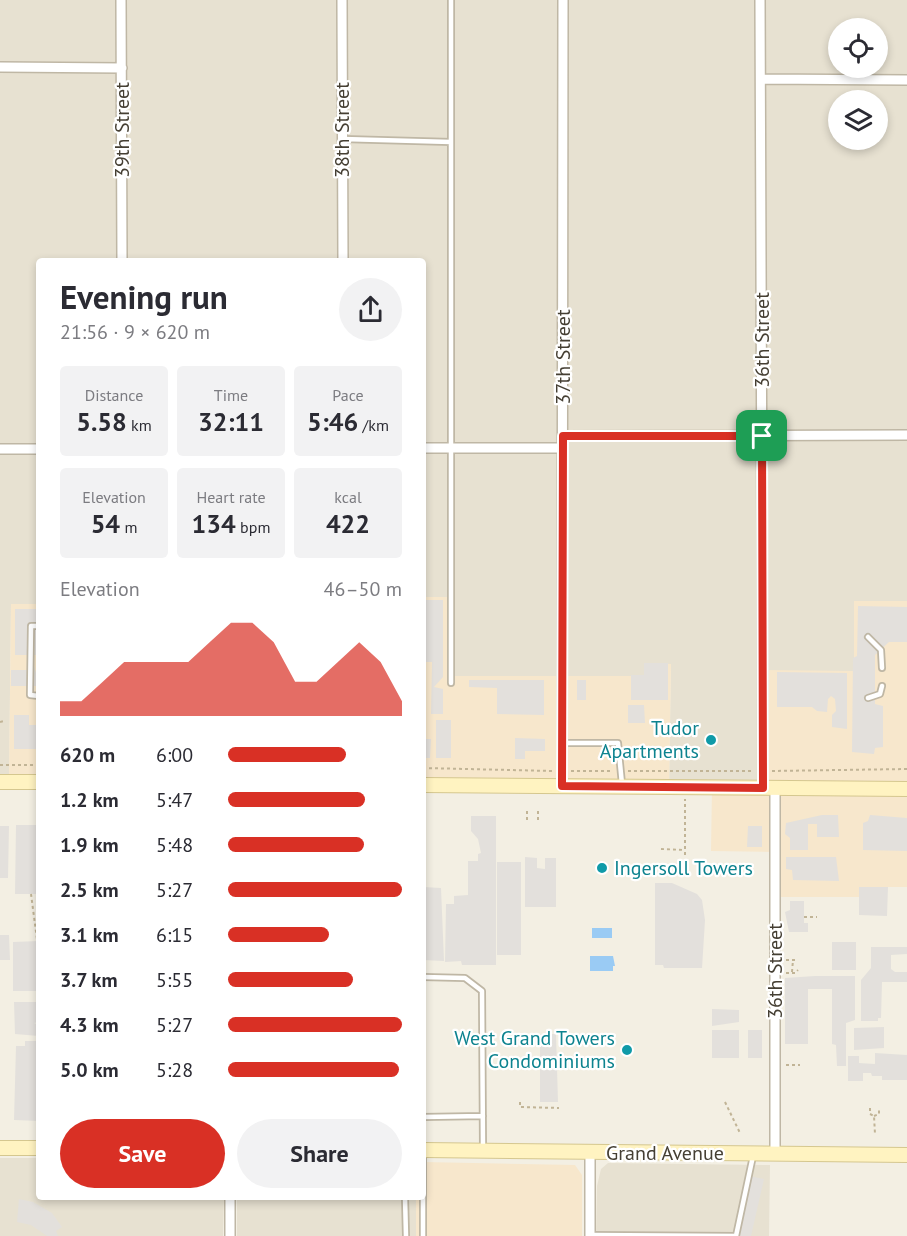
<!DOCTYPE html>
<meta charset="utf-8">
<style>
body{margin:0;font-family:"PT Sans",sans-serif;background:#f2f2f3;color:#2b2b33;height:100vh;display:flex;flex-direction:column;font-size:22px;white-space:nowrap}
*{box-sizing:border-box;margin:0}
p{font-size:20px;color:#7c7c81}
.icon{flex:none;width:33px;height:33px;fill:none;stroke:currentColor;stroke-width:2;stroke-linecap:round;stroke-linejoin:round}
.map{position:relative;flex:1;overflow:hidden}
.sheet{position:absolute;left:36px;top:258px;width:390px;height:942px;display:flex;flex-direction:column;background:#fff;border-radius:6px;box-shadow:0 3px 9px #0003}
.sheet>*{flex:none}
.tools{position:absolute;left:828px;top:18px;display:grid;gap:12px}
.tools a{display:grid;place-items:center;width:60px;height:60px;border-radius:50%;background:#fff;box-shadow:0 3px 9px #0003;font-size:30px}
.pin{position:absolute;display:grid;place-items:center;width:51px;height:51px;color:#fff;margin:-26px;border-radius:12px;box-shadow:0 3px 9px #0006}
.round{display:grid;place-items:center;flex:none;width:63px;height:63px;border-radius:32px;background:#f2f2f3}
.summary{display:flex;align-items:center;justify-content:space-between;height:102px;padding:0 24px}
h1{font-size:33px;font-weight:700;line-height:45px}
.figures{display:grid;grid-template-columns:repeat(3,1fr);gap:9px;height:102px;padding:6px 24px}
.figures div{display:grid;align-content:center;border-radius:6px;background:#f2f2f3;text-align:center}
.figures b{font-size:26px;font-weight:700}
.figures small{font-size:16px;font-weight:400}
.figures p{font-size:16px}
.chart{height:168px;padding:12px 24px}
.chart p{display:flex;justify-content:space-between}
.chart svg{width:100%;height:108px;margin-top:6px;fill:#d93025;opacity:.7}
.button{display:flex;gap:12px;margin-top:auto;padding:12px 24px}
.button a{flex:1;height:69px;border-radius:36px;background:#d93025;color:#fff;font-size:24px;font-weight:700;line-height:69px;text-align:center}
.button a+a{background:#f2f2f3;color:#2b2b33}
ul{padding:0 24px;list-style:none;font-size:20px}
li{display:grid;grid-template-columns:96px 72px 1fr;align-items:center;height:45px}
li i{height:15px;border-radius:8px;background:#d93025}
.map>svg:first-child{display:block}
.residential{fill:#e7e1d1;fill-rule:evenodd}
.commercial{fill:#f7e7cc}
.parking{fill:#e3e0dc}
.water{fill:#9acbf4}
.lines{fill:none;stroke-linecap:round;stroke-linejoin:round}
.service-casing{stroke:#bfb7a5;stroke-width:8}
.minor-casing{stroke:#bfb7a5;stroke-width:12}
.secondary-casing{stroke:#d5c78f;stroke-width:16}
.path{stroke:#c1b496;stroke-width:2;stroke-dasharray:3 3;stroke-linecap:butt}
.service{stroke:#fff;stroke-width:4.5}
.minor{stroke:#fff;stroke-width:9}
.secondary{stroke:#fff3c1;stroke-width:14}
.route-casing{stroke:#fff;stroke-width:12}
.route{stroke:#d93025;stroke-width:8}
.culture-dot{fill:#0f9aa8;stroke:#fff;stroke-width:2}
.labels{text-anchor:middle;dominant-baseline:central;stroke-width:4.5;stroke-linejoin:round;paint-order:stroke}
.street-label{font-size:20px;fill:#453f33;stroke:#fff}
.culture-label{font-size:20px;fill:#0d838f;stroke:#fff;text-anchor:end}
</style>
<div class="map">
<svg width="907" height="1236" viewBox="0 0 907 1236">
<rect width="100%" height="100%" fill="#f3efe3"/>
<path class="residential" d="M0 0H907V601H854V671L763 788 669 787 671 664 644 676H451V597H423V261H39V604H11L9 782H0ZM838 28H878V68H838ZM838 100H878V140H838Z
M0 1158H39V1197H224L223 1236H0Z
M608 1163 770 1165 769 1236H596L597 1186 601 1169Z
M237 1197H416V1236H237Z"/>
<path class="commercial" d="M423 597H451L452 676H644V663L671 664 669 787 423 785Z
M854 601H907V887H860L859 897H775V852L711 851 712 787 763 788V670L854 671Z
M11 604H39V782H9Z
M423 1162 575 1165 582 1175V1236H416V1197H423Z"/>
<path class="parking" d="M423 600H443V677L434 687 443 689V714H431L432 662H423Z
M858 606 907 607V642H889L875 655V704L883 706V747L875 748 874 754 852 752 853 658 857 656Z
M15 609H39V655H15Z
M36 662H39V686H11V670H27L28 663H33L37 676Z
M644 663H668V700H631V675H644Z
M777 672 847 673V729L832 727V715L836 711 835 699 831 696 828 699 827 712 817 711 812 707H777Z
M469 680H544V715L497 714V688L469 687Z
M577 680H586V700H577Z
M628 705H644L645 723H628Z
M14 715H29V725H39V749H14Z
M436 720H451V758H436Z
M515 738 545 739V751H525V759H515Z
M423 739H431L430 758H423Z
M822 815H838L839 837H817V824H808V850H790V838L785 834 786 823Z
M870 815 907 818V874V851L863 850V823L868 821Z
M471 816H496V965H462L461 961 445 962 446 904H454V896L468 895V861H478V854L481 853 478 839 471 831Z
M16 825H39V894H15Z
M0 826H9L8 878H0Z
M748 826H762V847H747Z
M525 857 537 858V868L545 869V858H556V907H525Z
M786 857H836L839 881 793 880 792 870 786 869Z
M497 862H521V955H497Z
M655 883H672L697 894 702 900 705 920 702 968H664L663 965H655Z
M423 887 441 888 444 961 423 960Z
M859 887H888L887 916 859 915Z
M790 901H804V923H808V932H789L785 912 790 910Z
M0 935H9L10 960H0Z
M39 941V991H13V942Z
M832 942H856V970H832Z
M871 947H907V954L891 955V969L895 972H907V982H882L881 1018H878V1021H861V980L871 968Z
M815 976H855V1020L846 1023V1066H837L836 1045 832 1044V989H808V1044H785V978Z
M14 1002H39V1022L34 1023 39 1025V1036L15 1034Z
M712 1009 739 1010V1022L712 1026Z
M884 1027V1048L854 1050V1028Z
M712 1030H739V1058H712Z
M748 1030H762V1058H748Z
M540 1034H556L558 1102H540Z
M25 1041H39V1121L14 1120 16 1046H25Z
M875 1053 907 1055V1080H882V1076H872L871 1073H863V1081H848V1056H859V1063L875 1064Z
M749 1176 764 1179 751 1236H736Z
M19 1199 33 1202 52 1213 62 1227 56 1231 58 1236H47L31 1225 17 1222Z"/>
<path class="water" d="M592 928H612V938H592Z
M590 956H613L615 966H613V971H590Z"/>
<g class="lines">
<defs>
<path id="service" d="M451 0V683
M343 139 451 142
M39 626H31L30 695 39 696
M868 637 881 650 882 668
M868 698 880 694 882 686
M563 743H618L622 784
M423 977 465 978 482 991 483 1148
M423 1117 483 1116
M405 1197 406 1236
M590 1235 736 1236 753 1156
M423 1236V1153"/>
<path id="minor" d="M121 0 122 261
M342 0 343 261
M760 0 763 788
M0 67 122 68
M761 79 907 80
M563 436 907 435
M423 448H563
M0 449H39
M562 786 563 0
M775 1153V788
M230 1236V1197
M590 1236V1152"/>
<path id="secondary" d="M0 782H39
M423 785 907 789
M0 1148H39
M423 1150 907 1155"/>
</defs>
<use href="#service" class="service-casing"/>
<use href="#minor" class="minor-casing"/>
<use href="#secondary" class="secondary-casing"/>
<path class="path" d="M0 722 4 721
M0 765H39
M423 768 553 771
M571 771H613
M628 771H754
M772 771 907 769
M527 811V822
M538 811V822
M661 849 685 850
M685 855V799
M31 894 38 947
M804 917H817
M786 960H797
M792 972 793 960
M786 973H795L798 970
M786 1065H800
M520 1102V1107L559 1108
M725 1102 740 1133
M870 1108V1114L874 1116 875 1134
M874 1116 879 1114V1108"/>
<use href="#service" class="service"/>
<use href="#minor" class="minor"/>
<use href="#secondary" class="secondary"/>
</g>
<g class="lines">
<defs>
<path id="route" d="M563 436H762L763 788 562 786Z"/>
</defs>
<use href="#route" class="route-casing"/>
<use href="#route" class="route"/>
</g>
<g class="culture-dot">
<circle cx="711" cy="740" r="6"/>
<circle cx="602" cy="868" r="6"/>
<circle cx="627" cy="1050" r="6"/>
</g>
<g class="labels">
<g class="street-label">
<text transform="translate(122 130) rotate(-90)">39th Street</text>
<text transform="translate(342 130) rotate(-90)">38th Street</text>
<text transform="translate(762 340) rotate(-90)">36th Street</text>
<text transform="translate(563 357) rotate(-90)">37th Street</text>
<text transform="translate(775 971) rotate(-90)">36th Street</text>
<text x="665" y="1153">Grand Avenue</text>
</g>
<g class="culture-label">
<text x="699" y="728">Tudor<tspan x="699" dy="23">Apartments</tspan></text>
<text x="614" y="868" text-anchor="start">Ingersoll Towers</text>
<text x="615" y="1038">West Grand Towers<tspan x="615" dy="23">Condominiums</tspan></text>
</g>
</g>
</svg>
<div class="tools">
<a><svg class="icon" aria-label="locate" viewBox="0 0 24 24"><circle cx="12" cy="12" r="6"/><path d="M12 2v4M12 18v4M2 12h4M18 12h4"/></svg></a>
<a><svg class="icon" aria-label="layers" viewBox="0 0 24 24"><path d="M12 4l9 5-9 5-9-5zM3 14l9 5 9-5"/></svg></a>
</div>
<div class="pin" style="left:762px;top:436px;background:#1e9e55"><svg class="icon" aria-label="arrive" viewBox="0 0 24 24"><path d="M6 21V4h12l-3 4 3 4H6"/></svg></div>
<section class="sheet">
<div class="summary"><div><h1>Evening run</h1><p>21:56 · 9 × 620 m</p></div><a class="round"><svg class="icon" aria-label="share" viewBox="0 0 24 24"><path d="M12 15V3M7 8l5-5 5 5M5 13v7h14v-7"/></svg></a></div>
<div class="figures">
<div><p>Distance</p><b>5.58<small> km</small></b></div>
<div><p>Time</p><b>32:11</b></div>
<div><p>Pace</p><b>5:46<small> /km</small></b></div>
</div>
<div class="figures">
<div><p>Elevation</p><b>54<small> m</small></b></div>
<div><p>Heart rate</p><b>134<small> bpm</small></b></div>
<div><p>kcal</p><b>422</b></div>
</div>
<div class="chart"><p><span>Elevation</span>46–50 m</p>
<svg viewBox="0 0 160 44" preserveAspectRatio="none"><path d="M0 44V38L10 38L20 30L30 22L40 22L50 22L60 22L70 14L80 6L90 6L100 14L110 30L120 30L130 22L140 14L150 22L160 38V44z"/></svg>
</div>
<ul>
<li><b>620 m</b>6:00<i style="width:68%"></i></li>
<li><b>1.2 km</b>5:47<i style="width:79%"></i></li>
<li><b>1.9 km</b>5:48<i style="width:78%"></i></li>
<li><b>2.5 km</b>5:27<i style="width:100%"></i></li>
<li><b>3.1 km</b>6:15<i style="width:58%"></i></li>
<li><b>3.7 km</b>5:55<i style="width:72%"></i></li>
<li><b>4.3 km</b>5:27<i style="width:100%"></i></li>
<li><b>5.0 km</b>5:28<i style="width:98%"></i></li>
</ul>
<div class="button"><a>Save</a><a>Share</a></div>
</section>
</div>
